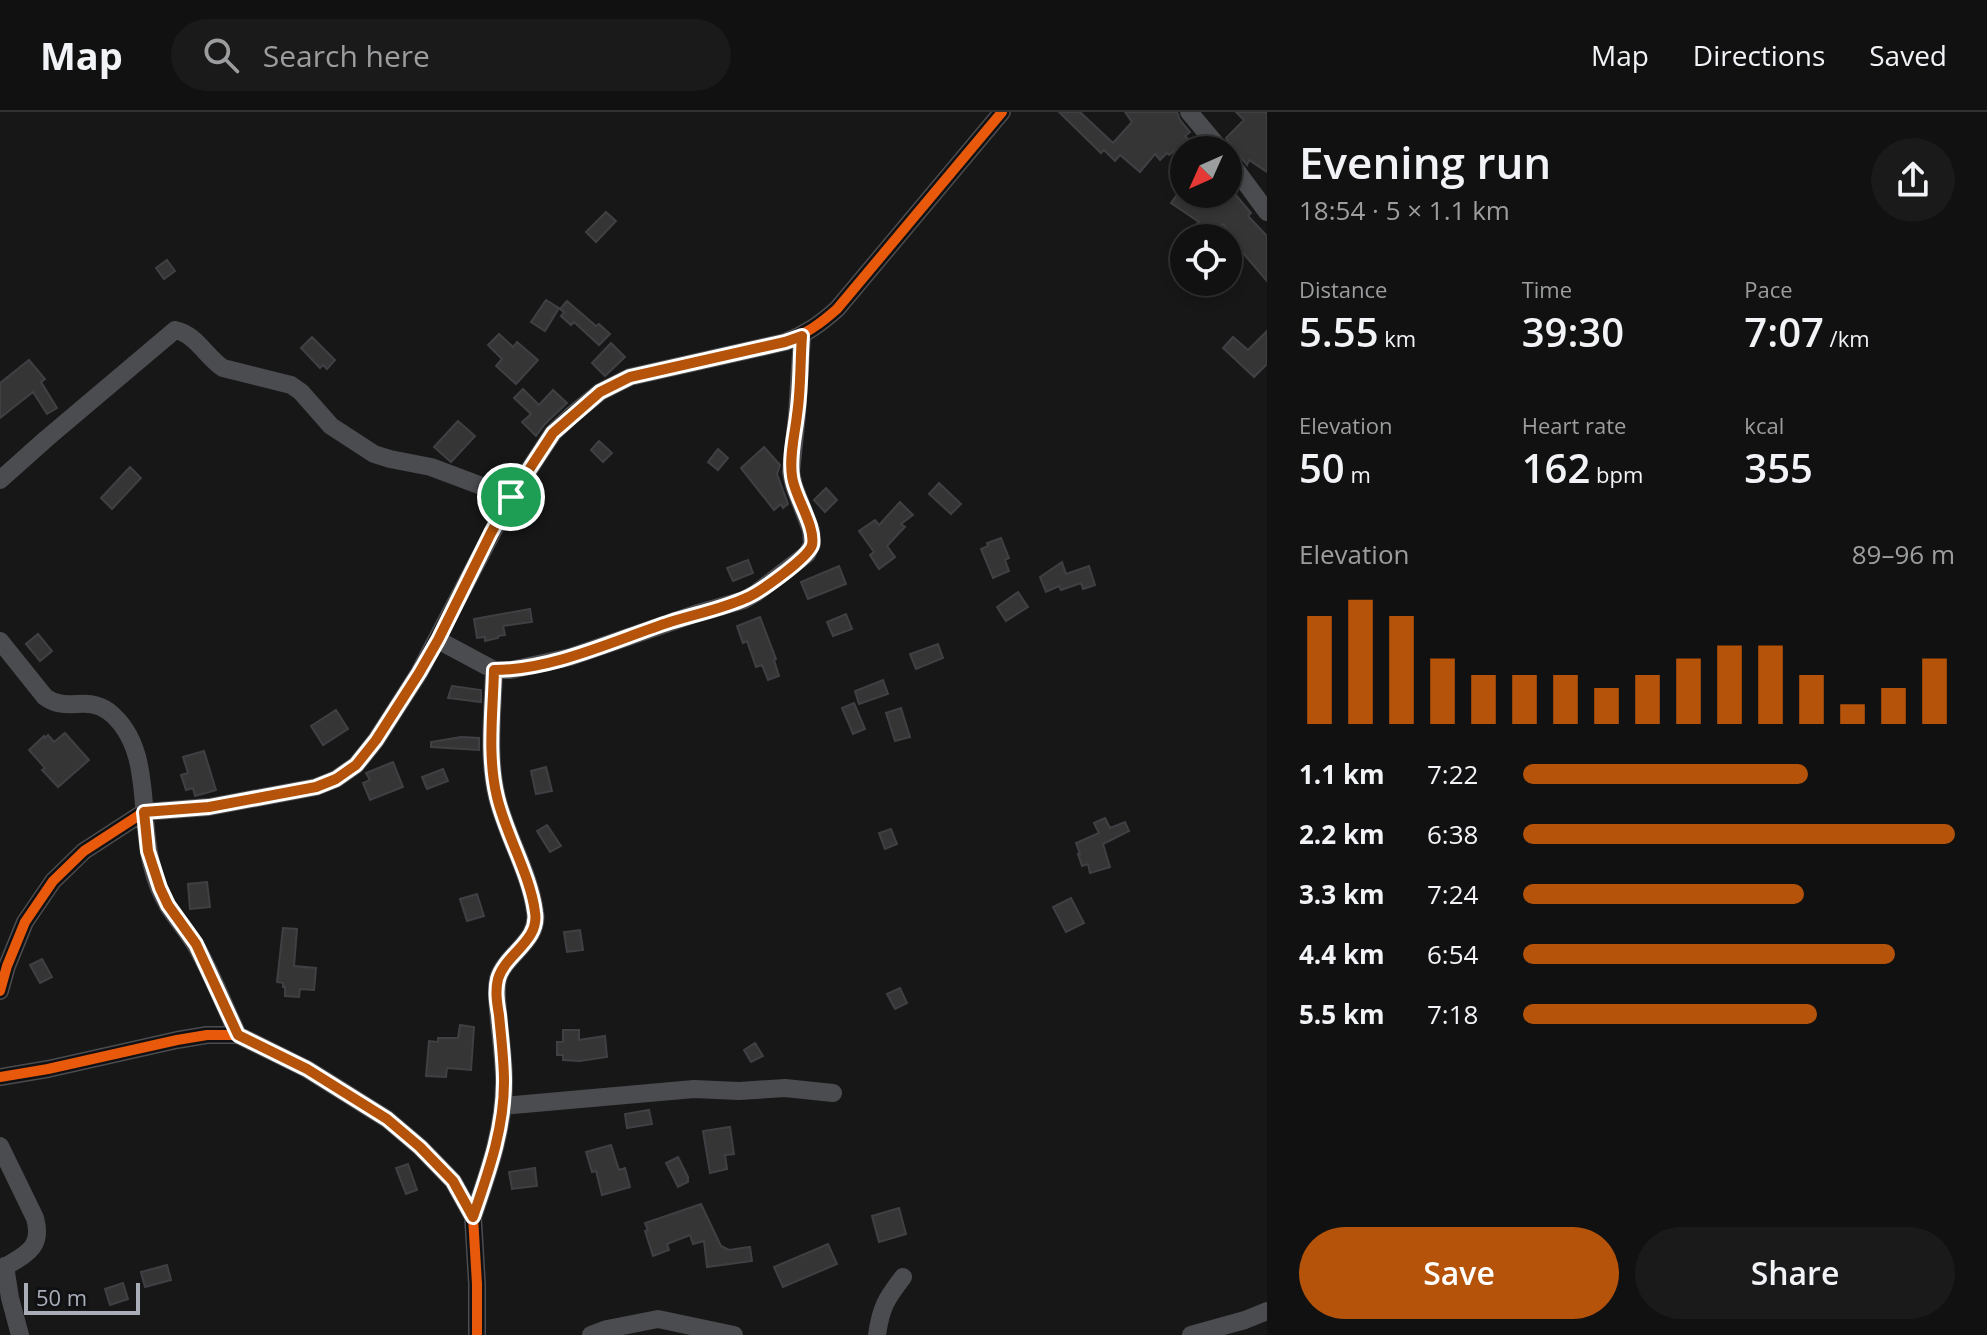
<!DOCTYPE html>
<meta charset="utf-8">
<style>
body{margin:0;font-family:"Open Sans",sans-serif;background:#1a1a1a;color:#f1f3f6;height:100vh;display:flex;flex-direction:column;font-size:30px;white-space:nowrap}
*{box-sizing:border-box;margin:0}
p{font-size:26px;color:#9c9d9f}
.icon{flex:none;width:44px;height:44px;fill:none;stroke:currentColor;stroke-width:2;stroke-linecap:round;stroke-linejoin:round}
.map{position:relative;flex:1;overflow:hidden}
.sheet{display:flex;flex-direction:column;background:#111;width:720px}
.sheet>*{flex:none}
.needle{width:52px;rotate:225deg}
.tools{position:absolute;left:1170px;top:24px;display:grid;gap:16px}
.tools a{display:grid;place-items:center;width:72px;height:72px;border-radius:50%;background:#111;box-shadow:0 4px 12px #0003,0 0 0 2px #303131;font-size:40px}
.scale{position:absolute;left:24px;bottom:20px;width:116px;box-sizing:border-box;padding-left:8px;border:4px solid #a8adb8;border-top:0;font-size:22px;line-height:28px;white-space:nowrap;color:#a8adb8;-webkit-text-stroke:6px #111113;paint-order:stroke}
.pin{position:absolute;display:grid;place-items:center;width:68px;height:68px;color:#fff;margin:-34px;border:4px solid #fff;border-radius:50%;box-shadow:0 2px 8px #0007}
.round{display:grid;place-items:center;flex:none;width:84px;height:84px;border-radius:42px;background:#1a1a1a}
.headline{display:flex;align-items:center;justify-content:space-between;height:136px;padding:0 32px}
h1{font-size:44px;font-weight:600;line-height:60px}
.figures{display:grid;grid-template-columns:repeat(3,1fr);gap:12px;height:136px;padding:8px 32px}
.figures div{display:grid;align-content:center}
.figures b{font-size:40px;font-weight:600}
.figures small{font-size:22px;font-weight:400}
.figures p{font-size:22px}
.chart{height:224px;padding:16px 32px}
.chart p{display:flex;justify-content:space-between}
.chart svg{width:100%;height:144px;margin-top:8px;stroke:#b45309;stroke-width:6}
.action{display:flex;gap:16px;margin-top:auto;padding:16px 32px}
.action a{flex:1;height:92px;border-radius:48px;background:#b45309;color:#fff;font-size:32px;font-weight:600;line-height:92px;text-align:center}
.action a+a{background:#1a1a1a;color:#f1f3f6}
ul{padding:0 32px;list-style:none;font-size:26px}
li{display:grid;grid-template-columns:128px 96px 1fr;align-items:center;height:60px}
li i{height:20px;border-radius:10px;background:#b45309}
header{display:flex;align-items:center;gap:48px;box-sizing:border-box;height:112px;padding:0 40px;background:#111;border-bottom:2px solid #303131}
header strong{font-size:38px}
nav{display:flex;gap:44px;margin-inline-start:auto;font-size:28px}
.search{width:560px;height:72px;background:#1a1a1a;display:flex;align-items:center;gap:20px;box-sizing:border-box;padding:0 28px;border-radius:44px;color:#9c9d9f;font-size:30px}
main{display:flex;flex:1;min-height:0}
.map>svg:first-child{display:block}
.building{fill:#353536;stroke:#3f4043;stroke-width:2}
.lines{fill:none;stroke-linecap:round;stroke-linejoin:round}
.minor{stroke:#4b4c50;stroke-width:18}
.cycleway-casing{stroke:#111113;stroke-width:15}
.cycleway{stroke:#e8590c;stroke-width:10}
.route-casing{stroke:#fff;stroke-width:16}
.route{stroke:#b45309;stroke-width:10}
</style>
<header>
<strong>Map</strong>
<div class="search"><svg class="icon" aria-label="search" viewBox="0 0 24 24"><circle cx="10" cy="10" r="6"/><path d="M15 15l6 6"/></svg>Search here</div>
<nav><a>Map</a><a>Directions</a><a>Saved</a></nav>
</header>
<main>
<div class="map">
<svg width="1267" height="1223" viewBox="0 0 1267 1223">
<rect width="100%" height="100%" fill="#171717"/>
<path class="building" d="M1059 0H1080L1113 31 1132 10 1125 0H1177L1180 8 1190 20 1185 24 1189 28 1169 43 1167 41 1160 48 1155 42 1140 60 1120 43 1115 49 1104 38 1101 41Z
M1236 0H1267V60L1249 48 1247 53 1226 26 1244 8Z
M1179 80 1201 95 1217 82H1235L1251 101 1248 104 1267 124V169L1236 133 1238 130 1223 112 1208 126H1199L1191 117 1199 110 1171 91Z
M606 100 616 109 596 130 586 120Z
M167 148 175 159 164 167 156 156Z
M546 188 559 196 545 219 531 210Z
M567 189 596 214 599 212 610 222 599 233 574 210 571 213 561 204 564 200 560 197Z
M1267 219V252L1254 265 1223 236 1233 225 1248 238Z
M499 222 513 235 517 230 538 248 516 272 496 254 502 247 488 233Z
M312 225 335 248 327 257 323 253 320 256 301 236Z
M611 231 625 245 605 264 592 251Z
M29 248 45 267 41 270 57 296 47 302 33 280 0 306V271Z
M523 277 539 293 553 278 567 291 545 312 536 324 522 310 531 302 514 286Z
M458 309 475 324 451 350 434 335Z
M599 329 612 341 603 350 591 338Z
M764 335 780 353 777 362 788 392 783 396 781 392 774 398 741 356Z
M718 337 728 346 718 358 708 350Z
M130 355 141 366 112 397 101 386Z
M939 371 961 392 951 402 929 382Z
M826 376 837 388 825 400 814 388Z
M900 390 913 403 901 412 905 415 887 434 895 445 879 457 870 443 874 440 859 419 875 408 879 413Z
M1001 426 1009 446 1005 448 1009 459 993 466 981 437 988 434 987 431Z
M748 448 753 461 733 469 727 456Z
M1062 450 1066 462 1089 454 1095 473 1083 477 1081 471 1061 478 1059 474 1046 480 1040 465Z
M839 454 846 472 808 487 801 470Z
M1018 480 1028 495 1006 509 997 495Z
M530 497 532 510 503 514 505 523 498 524V526L485 529V525L477 526 474 507Z
M846 502 852 517 833 524 827 510Z
M760 505 776 547 774 548 779 564 768 568 762 553 756 555 747 529 743 531 737 514Z
M38 522 52 539 40 549 26 532Z
M938 532 943 546 916 557 910 542Z
M883 568 888 582 859 592 855 579Z
M452 574 481 578V590L448 586Z
M854 591 865 617 853 622 842 596Z
M901 596 910 625 895 629 886 601Z
M336 598 348 617 323 633 311 614Z
M65 621 89 648 58 675 42 658 45 656 29 638 44 624 45 626 48 623 54 630Z
M461 625 479 626V638L431 635V630Z
M204 639 216 678 195 684 193 676 186 678 181 663 188 661 183 645Z
M393 650 403 675 370 688 363 671 370 668 366 661Z
M546 655 552 679 536 682 531 659Z
M443 657 448 669 427 677 422 665Z
M1105 706 1110 716 1125 710 1129 719 1103 732 1110 755 1090 761 1088 752 1082 754 1078 742H1080L1076 731 1099 721 1094 711Z
M547 713 561 734 550 740 537 719Z
M891 717 897 732 885 737 879 721Z
M207 770 210 795 190 797 188 772Z
M477 782 484 804 467 809 460 787Z
M1071 786 1084 811 1066 820 1053 795Z
M283 816 297 817 294 854 316 856 314 878 300 877 299 885 285 884V875H283V871L277 870Z
M580 818 583 838 567 840 564 820Z
M42 847 52 865 40 871 30 853Z
M900 876 907 891 895 897 887 882Z
M460 913 474 915 471 958 447 956 446 965 426 964 429 929 438 930V926H458Z
M563 918H579V928L605 924 607 945 580 949 563 948V943H557V930H563Z
M755 931 763 944 751 950 744 938Z
M649 998 652 1012 627 1016 625 1002Z
M730 1015 734 1042 725 1043 727 1057 710 1061 703 1019Z
M611 1033 619 1058 625 1056 630 1075 602 1083 596 1059 592 1060 586 1040Z
M678 1045 688 1065V1070L678 1075 666 1051Z
M408 1052 417 1078 406 1082 396 1056Z
M535 1056 537 1074 512 1077 509 1060Z
M701 1092 721 1134 729 1138 750 1135 752 1149 707 1155 704 1129 693 1132 690 1123 667 1132 669 1138 653 1144 645 1119 648 1118 645 1111Z
M899 1096 906 1122 879 1130 872 1104Z
M828 1132 837 1152 783 1175 774 1155Z
M167 1153 171 1168 145 1175 141 1160Z
M123 1171 128 1187 110 1193 105 1177Z"/>
<g class="lines">
<path class="minor" d="M1189 0 1221 38
M1228 47 1267 100
M0 368 46 327 175 218C196 222 206 245 223 256L291 273 301 280 331 314 374 342 390 347 431 355 511 385
M438 528 494 558H511L570 545 695 502 744 488 756 481 807 442 812 432 811 418 794 374 791 360 797 303 802 224
M0 529 45 585C67 601 86 583 108 599 154 634 138 705 152 754 155 767 161 782 168 794 177 808 188 820 196 834 212 862 224 893 238 923
M0 879 7 854 25 810 53 769 84 739 144 700 209 695 316 675 336 667 356 653 376 628 419 561 511 385 553 321 572 303 600 280 630 265 785 230C806 222 820 212 837 197L1002 0
M0 965 48 957 177 928 207 923H238L307 957 387 1007 420 1035 453 1069 473 1105 477 1172V1223
M503 994 694 977 739 979 785 976 833 981
M0 1034 35 1106C44 1138 23 1143 0 1158
M473 1105C488 1061 504 1018 504 970 504 950 501 929 499 909 498 895 495 881 498 867 505 842 540 829 535 800 530 761 506 723 497 685 487 644 493 599 494 558
M5 1154 10 1186 20 1223
M591 1223 607 1217 658 1207 734 1223
M877 1223C881 1195 886 1187 903 1165
M1191 1223 1245 1208 1267 1199"/>
<defs>
<path id="cycleway" d="M0 879 7 854 25 810 53 769 84 739 144 700 209 695 316 675 336 667 356 653 376 628 419 561 511 385 553 321 572 303 600 280 630 265 785 230C806 222 820 212 837 197L1002 0
M0 965 48 957 177 928 207 923H238L307 957 387 1007 420 1035 453 1069 473 1105 477 1172V1223"/>
</defs>
<use href="#cycleway" class="cycleway-casing"/>
<use href="#cycleway" class="cycleway"/>
</g>
<g class="lines">
<defs>
<path id="route" d="M802 224C800 250 801 277 797 303 795 322 789 344 792 364 794 384 816 414 812 433 809 445 759 481 746 486 722 497 695 502 670 510 615 528 553 558 494 558 493 599 487 644 497 685 506 723 530 762 535 800 540 829 505 842 498 867 495 879 497 891 499 903 501 925 504 948 504 970 504 1018 488 1061 473 1105L453 1069 420 1035 387 1007 307 957 238 923 196 832 168 793 160 776 148 739 144 700 209 695 316 675 336 667 356 653 376 628 419 561 438 528 491 421 511 385 553 321 600 280 630 265 785 230Z"/>
</defs>
<use href="#route" class="route-casing"/>
<use href="#route" class="route"/>
</g>
</svg>
<div class="tools">
<a><svg class="needle" viewBox="-14 -14 28 28"><path d="M0-13l5 13h-10z" fill="#e53935"/><path d="M0 13l5-13h-10z" fill="#9c9d9f"/></svg></a>
<a><svg class="icon" aria-label="locate" viewBox="0 0 24 24"><circle cx="12" cy="12" r="6"/><path d="M12 2v4M12 18v4M2 12h4M18 12h4"/></svg></a>
</div>
<div class="scale">50 m</div>
<div class="pin" style="left:511px;top:385px;background:#1e9e55"><svg class="icon" aria-label="arrive" viewBox="0 0 24 24"><path d="M6 21V4h12l-3 4 3 4H6"/></svg></div>
</div>
<section class="sheet">
<div class="headline"><div><h1>Evening run</h1><p>18:54 · 5 × 1.1 km</p></div><a class="round"><svg class="icon" aria-label="share" viewBox="0 0 24 24"><path d="M12 15V3M7 8l5-5 5 5M5 13v7h14v-7"/></svg></a></div>
<div class="figures">
<div><p>Distance</p><b>5.55<small> km</small></b></div>
<div><p>Time</p><b>39:30</b></div>
<div><p>Pace</p><b>7:07<small> /km</small></b></div>
</div>
<div class="figures">
<div><p>Elevation</p><b>50<small> m</small></b></div>
<div><p>Heart rate</p><b>162<small> bpm</small></b></div>
<div><p>kcal</p><b>355</b></div>
</div>
<div class="chart"><p><span>Elevation</span>89–96 m</p>
<svg viewBox="0 0 160 44" preserveAspectRatio="none"><path d="M5 44V11M15 44V6M25 44V11M35 44V24M45 44V29M55 44V29M65 44V29M75 44V33M85 44V29M95 44V24M105 44V20M115 44V20M125 44V29M135 44V38M145 44V33M155 44V24"/></svg>
</div>
<ul>
<li><b>1.1 km</b>7:22<i style="width:66%"></i></li>
<li><b>2.2 km</b>6:38<i style="width:100%"></i></li>
<li><b>3.3 km</b>7:24<i style="width:65%"></i></li>
<li><b>4.4 km</b>6:54<i style="width:86%"></i></li>
<li><b>5.5 km</b>7:18<i style="width:68%"></i></li>
</ul>
<div class="action"><a>Save</a><a>Share</a></div>
</section>
</main>
